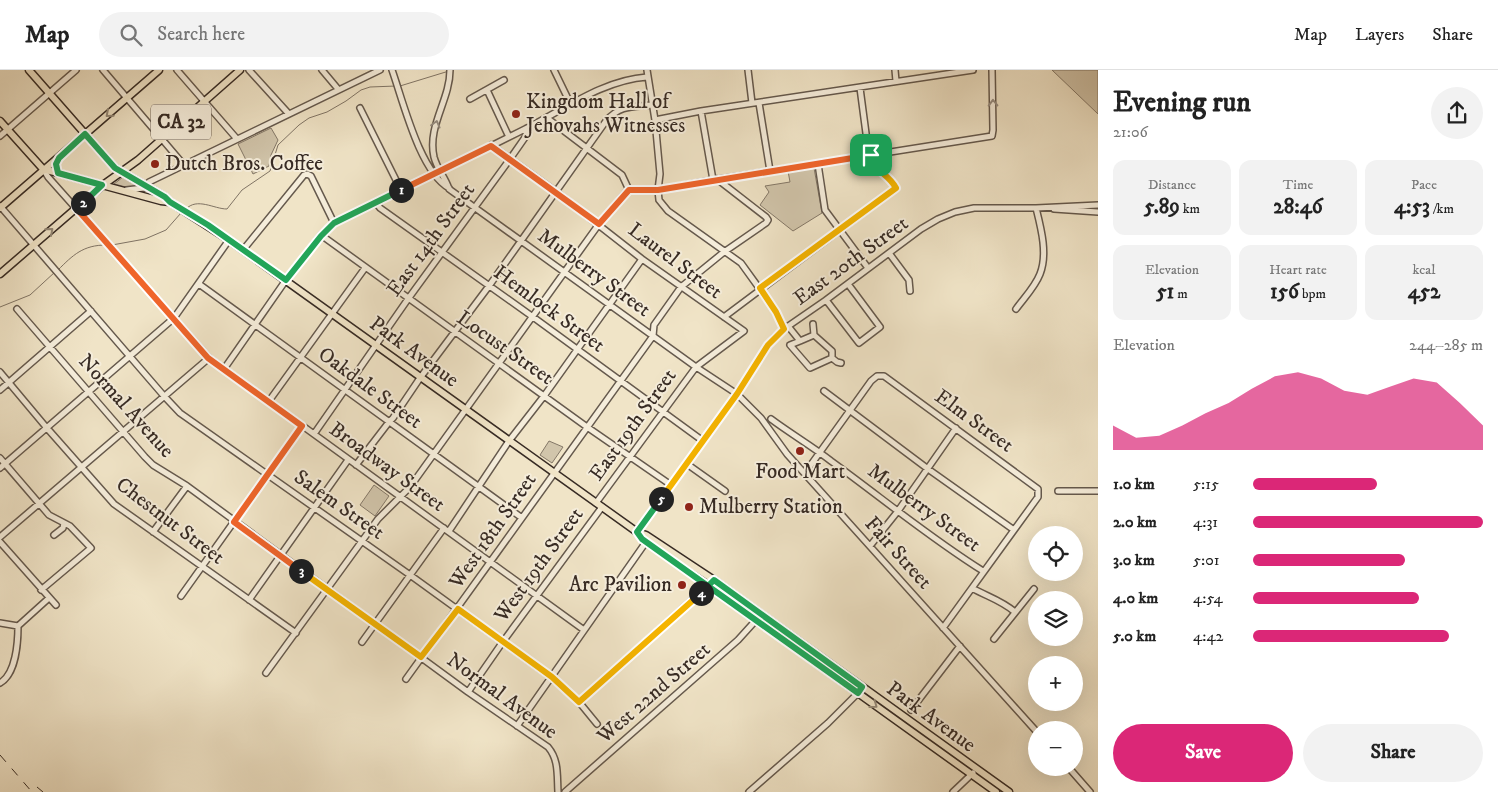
<!DOCTYPE html>
<meta charset="utf-8">
<style>
body{margin:0;font-family:"IM FELL DW Pica",serif;background:#f2f2f2;color:#222;height:100vh;display:flex;flex-direction:column;font-size:19px;white-space:nowrap}
*{box-sizing:border-box;margin:0}
p{font-size:16px;color:#767676}
.icon{flex:none;width:28px;height:28px;fill:none;stroke:currentColor;stroke-width:2;stroke-linecap:round;stroke-linejoin:round}
.map{position:relative;flex:1;overflow:hidden}
.details{display:flex;flex-direction:column;background:#fff;width:400px}
.details>*{flex:none}
.tools{position:absolute;left:1028px;top:456px;display:grid;gap:10px}
.tools a{display:grid;place-items:center;width:55px;height:55px;border-radius:50%;background:#fff;box-shadow:0 5px 20px #0002;font-size:25px}
.pin{position:absolute;display:grid;place-items:center;width:42px;height:42px;color:#fff;margin:-21px;border-radius:10px;box-shadow:0 2px 8px #0006}
.km{position:absolute;width:25px;height:25px;margin:-12px;border-radius:50%;background:#222;color:#fff;font-size:14px;line-height:25px;text-align:center}
.round{display:grid;place-items:center;flex:none;width:52px;height:52px;border-radius:26px;background:#f2f2f2}
.summary{display:flex;align-items:center;justify-content:space-between;height:85px;padding:0 15px}
h1{font-size:28px;font-weight:800;line-height:38px}
.metrics{display:grid;grid-template-columns:repeat(3,1fr);gap:8px;height:85px;padding:5px 15px}
.metrics div{display:grid;align-content:center;border-radius:12px;background:#f2f2f2;text-align:center}
.metrics b{font-size:21px;font-weight:800}
.metrics small{font-size:14px;font-weight:400}
.metrics p{font-size:14px}
.chart{height:140px;padding:10px 15px}
.chart p{display:flex;justify-content:space-between}
.chart svg{width:100%;height:90px;margin-top:5px;fill:#db2777;opacity:.7}
.action{display:flex;gap:10px;margin-top:auto;padding:10px 15px}
.action a{flex:1;height:58px;border-radius:30px;background:#db2777;color:#fff;font-size:20px;font-weight:800;line-height:58px;text-align:center}
.action a+a{background:#f2f2f2;color:#222}
ul{padding:0 15px;list-style:none;font-size:16px}
li{display:grid;grid-template-columns:80px 60px 1fr;align-items:center;height:38px}
li i{height:12px;border-radius:6px;background:#db2777}
header{display:flex;align-items:center;gap:30px;box-sizing:border-box;height:70px;padding:0 25px;background:#fff;border-bottom:1px solid #e0e0e0}
header strong{font-size:24px}
nav{display:flex;gap:28px;margin-inline-start:auto;font-size:18px}
.search{width:350px;height:45px;background:#f2f2f2;display:flex;align-items:center;gap:12px;box-sizing:border-box;padding:0 18px;border-radius:28px;color:#767676;font-size:19px}
main{display:flex;flex:1;min-height:0}
.map>svg:first-child{display:block}
.green{fill:#d1c5ab;stroke:#847868}
.lines{fill:none;stroke-linecap:round;stroke-linejoin:round}
.stream{stroke:#807465;stroke-width:1}
.minor-casing{stroke:#65594d;stroke-width:8}
.major-casing{stroke:#372b24;stroke-width:9}
.minor{stroke:#f5eddb;stroke-width:5}
.major{stroke:#f0e4c7;stroke-width:6}
.rail{stroke:#372b24;stroke-width:1;stroke-dasharray:9 9;stroke-linecap:butt}
.oneway{stroke:#968c80}
.oneway2{stroke:#948876}
.split-1-casing{stroke:#fff;stroke-width:10}
.split-2-casing{stroke:#fff;stroke-width:10}
.split-3-casing{stroke:#fff;stroke-width:10}
.split-4-casing{stroke:#fff;stroke-width:10}
.split-5-casing{stroke:#fff;stroke-width:10}
.split-6-casing{stroke:#fff;stroke-width:10}
.split-1{stroke:#f0652b;stroke-width:6}
.split-2{stroke:#22a559;stroke-width:6}
.split-3{stroke:#f0652b;stroke-width:6}
.split-4{stroke:#f5b400;stroke-width:6}
.split-5{stroke:#22a559;stroke-width:6}
.split-6{stroke:#f5b400;stroke-width:6}
.poi-dot{fill:#8f2418;stroke:#f5eddb;stroke-width:2}
.labels{text-anchor:middle;dominant-baseline:central;stroke-width:4;stroke-linejoin:round;paint-order:stroke}
.shield{fill:#f5eddb;stroke:#70655b;stroke-width:1}
.shield-label{font-size:20px;font-weight:bold;fill:#372b24}
.poi-label{font-size:21px;fill:#372b24;stroke:#f5eddb;text-anchor:start}
.street-label{font-size:21px;fill:#372b24;stroke:#f5eddb}
</style>
<header>
<strong>Map</strong>
<div class="search"><svg class="icon" aria-label="search" viewBox="0 0 24 24"><circle cx="10" cy="10" r="6"/><path d="M15 15l6 6"/></svg>Search here</div>
<nav><a>Map</a><a>Layers</a><a>Share</a></nav>
</header>
<main>
<div class="map">
<svg width="1098" height="722" viewBox="0 0 1098 722">
<rect width="100%" height="100%" fill="#f0e4c7"/>
<filter id="stains"><feTurbulence type="fractalNoise" baseFrequency=".004" numOctaves="4"/><feColorMatrix values="0 0 0 0 .2 0 0 0 0 .09 0 0 0 0 .02 0 0 0 .5 -.17"/></filter>
<radialGradient id="worn" r=".72"><stop offset=".6" stop-color="#630" stop-opacity="0"/><stop offset="1" stop-color="#630" stop-opacity=".3"/></radialGradient>
<path class="green" d="M1052 0H1098V44Z
M271 58 278 70 271 85 269 96 253 104 238 74Z
M814 98 822 143 793 161 760 135 769 122 765 116 790 112 788 101Z
M123 107 140 117 130 118 114 114Z
M549 371 563 377 552 393 540 385Z
M374 415 389 426 375 446 360 435Z"/>
<g class="lines">
<path class="stream" d="M400 16 449 1
M186 139C197 127 214 139 227 139L242 120 270 101 278 75 299 55 309 48 327 42 346 31 361 20 370 17 396 16
M112 175 145 169 166 160 181 143
M58 200C73 185 83 175 106 175
M0 237 30 225 55 202"/>
<defs>
<path id="minor" d="M103 0 184 95
M177 0 237 69
M249 0 288 43
M322 0 338 19
M392 0C403 31 420 102 449 118
M450 0C450 30 427 56 434 87 437 99 445 107 449 119L696 297 737 324 761 348 787 384 1036 661
M554 0 571 35
M647 0 655 50 660 104 658 120 659 130 668 141 741 193 772 236 784 259
M748 0 752 33
M895 0 896 11
M860 18 869 86
M487 20 509 67
M470 29 504 10
M759 33 770 101
M360 38 401 120
M701 41 713 110
M547 48 622 105 629 120
M655 50 701 41 973 0
M0 66 76 0
M491 75 555 121 642 189 744 261 696 297 596 433
M818 94 825 140 868 198
M43 99 48 107 209 288 584 560
M126 120 144 118 149 112 380 0
M376 133 380 138 533 247 703 371
M0 136 164 326 180 343 410 505 551 607 579 632 597 654
M1054 139 1098 142
M321 165 587 357 671 415
M243 180 304 105 307 104 311 106 334 153
M889 183 909 210 910 221
M199 214 522 448
M826 230 859 273 880 257 848 214
M17 239 145 387 153 395 187 416 468 622 548 677C559 690 557 705 558 722
M1016 239C1024 228 1035 217 1040 204 1048 184 1041 158 1036 138
M724 247 896 118C887 103 875 102 871 85
M813 254 814 265
M788 256 800 271 790 275 810 298 832 288
M800 271 814 265 832 281V288
M832 288 837 292 841 293
M224 299 286 210 321 165 334 153C399 121 464 90 529 57 566 38 604 10 647 7
M0 302 46 357 114 434 296 563
M0 320 91 241
M824 321 928 399 1014 460
M269 331 365 198
M771 349C791 364 812 376 831 391 882 428 930 468 983 501
M314 364 408 229 510 89 526 66 527 58
M0 388 49 445 70 456 91 478 41 520
M687 394 725 421
M356 395 389 352 393 348 420 308 489 216 606 51C620 35 632 37 652 35
M0 398 174 248 229 170
M805 403 871 311 877 306H884L1038 419V427L943 558
M1058 421H1098
M449 461 509 371 544 326 642 189
M153 462 187 416
M637 462 737 324 768 275 775 267 784 259 826 230 921 159 938 149 955 142 974 138H1036L1098 135
M54 465 63 458 64 453
M0 467 209 288
M0 472 56 535
M870 476 898 441 956 358
M972 518C988 527 1001 530 1015 542
M181 526 302 356
M249 530 348 390
M0 553 18 556
M18 556 49 528
M994 569 1034 519
M362 572 444 458
M266 603 378 449 410 417 599 154 626 122 629 120H658L713 110 992 66 993 60 992 0
M406 609 653 266 654 255 681 217 724 182 766 153 768 150 766 147 717 109
M0 613C16 604 18 572 18 556
M468 622 502 573 602 437
M579 632 714 510
M911 640 960 576
M517 656 646 472
M1069 698 1090 722
M565 722 738 570 757 549
M749 722 828 653 860 621
M953 722 973 703"/>
<path id="major" d="M29 0 115 98 165 127 170 132 229 170 637 462 646 465 714 510 1009 722
M0 51 43 99
M43 99 161 131 170 132
M0 138 159 0
M0 204 103 115 138 90 240 0
M637 462 643 469 996 722"/>
</defs>
<use href="#minor" class="minor-casing"/>
<use href="#major" class="major-casing"/>
<use href="#minor" class="minor"/>
<use href="#major" class="major"/>
<path class="rail" d="M0 685 32 722
M37 717 43 722"/>
</g>
<defs><path id="oneway-chevron" d="M-2-3.5L2.5 0L-2 3.5" fill="none" stroke-width="1.6" stroke-linecap="round" stroke-linejoin="round" transform="scale(1.25)"/></defs>
<g class="oneway">
<use href="#oneway-chevron" transform="translate(993 33) rotate(-91)"/>
<use href="#oneway-chevron" transform="translate(436 54) rotate(-75)"/>
</g>
<g class="oneway2">
<use href="#oneway-chevron" transform="translate(109 44) rotate(139)"/>
<use href="#oneway-chevron" transform="translate(50 161) rotate(-41)"/>
<use href="#oneway-chevron" transform="translate(874 635) rotate(36)"/>
</g>
<g class="lines">
<defs>
<path id="split-1" d="M401 120 491 76 599 154 629 120H658L871 85"/>
<path id="split-2" d="M83 133 102 115 58 103 56 94 59 88 85 64 115 98 165 127 170 132 208 155 286 210 321 166 334 153 401 120"/>
<path id="split-3" d="M83 133 76 138 208 288 302 356 234 452 301 501"/>
<path id="split-4" d="M301 501 421 587 458 539 552 607 579 632 701 523"/>
<path id="split-5" d="M661 429 637 462 642 469 858 623 862 617 714 510 701 523"/>
<path id="split-6" d="M661 429 737 324 768 275 784 259 776 242 760 218 896 118C887 102 875 103 871 85"/>
</defs>
<use href="#split-1" class="split-1-casing"/>
<use href="#split-2" class="split-2-casing"/>
<use href="#split-3" class="split-3-casing"/>
<use href="#split-4" class="split-4-casing"/>
<use href="#split-5" class="split-5-casing"/>
<use href="#split-6" class="split-6-casing"/>
<use href="#split-1" class="split-1"/>
<use href="#split-2" class="split-2"/>
<use href="#split-3" class="split-3"/>
<use href="#split-4" class="split-4"/>
<use href="#split-5" class="split-5"/>
<use href="#split-6" class="split-6"/>
</g>
<g class="poi-dot">
<circle cx="516" cy="44" r="5"/>
<circle cx="155" cy="94" r="5"/>
<circle cx="800" cy="381" r="5"/>
<circle cx="689" cy="437" r="5"/>
<circle cx="682" cy="515" r="5"/>
</g>
<g class="labels">
<rect class="shield" x="151" y="34.5" width="60" height="35" rx="4"/>
<g class="shield-label">
<text x="181" y="52">CA 32</text>
</g>
<g class="poi-label">
<text x="526" y="32">Kingdom Hall of<tspan x="526" dy="24">Jehovahs Witnesses</tspan></text>
<text x="165" y="94">Dutch Bros. Coffee</text>
<text x="800" y="402" text-anchor="middle">Food Mart</text>
<text x="699" y="437">Mulberry Station</text>
<text x="672" y="515" text-anchor="end">Arc Pavilion</text>
</g>
<g class="street-label">
<text transform="translate(431 170) rotate(-54)">East 14th Street</text>
<text transform="translate(675 191) rotate(37)">Laurel Street</text>
<text transform="translate(851 191) rotate(-36)">East 20th Street</text>
<text transform="translate(594 203) rotate(36)">Mulberry Street</text>
<text transform="translate(549 239) rotate(36)">Hemlock Street</text>
<text transform="translate(505 278) rotate(35)">Locust Street</text>
<text transform="translate(414 282) rotate(36)">Park Avenue</text>
<text transform="translate(370 318) rotate(36)">Oakdale Street</text>
<text transform="translate(126 336) rotate(48)">Normal Avenue</text>
<text transform="translate(974 351) rotate(36)">Elm Street</text>
<text transform="translate(633 355) rotate(-54)">East 19th Street</text>
<text transform="translate(387 397) rotate(36)">Broadway Street</text>
<text transform="translate(339 435) rotate(35)">Salem Street</text>
<text transform="translate(924 438) rotate(36)">Mulberry Street</text>
<text transform="translate(170 451) rotate(37)">Chestnut Street</text>
<text transform="translate(493 461) rotate(-55)">West 18th Street</text>
<text transform="translate(898 483) rotate(48)">Fair Street</text>
<text transform="translate(539 495) rotate(-54)">West 19th Street</text>
<text transform="translate(654 623) rotate(-41)">West 22nd Street</text>
<text transform="translate(502 626) rotate(36)">Normal Avenue</text>
<text transform="translate(931 647) rotate(36)">Park Avenue</text>
</g>
</g>
<rect width="100%" height="100%" filter="url(#stains)"/>
<rect width="100%" height="100%" fill="url(#worn)"/>
</svg>
<div class="tools">
<a><svg class="icon" aria-label="locate" viewBox="0 0 24 24"><circle cx="12" cy="12" r="6"/><path d="M12 2v4M12 18v4M2 12h4M18 12h4"/></svg></a>
<a><svg class="icon" aria-label="layers" viewBox="0 0 24 24"><path d="M12 4l9 5-9 5-9-5zM3 14l9 5 9-5"/></svg></a>
<a>+</a>
<a>−</a>
</div>
<div class="pin" style="left:871px;top:85px;background:#1e9e55"><svg class="icon" aria-label="arrive" viewBox="0 0 24 24"><path d="M6 21V4h12l-3 4 3 4H6"/></svg></div>
<b class="km" style="left:401px;top:120px">1</b>
<b class="km" style="left:83px;top:133px">2</b>
<b class="km" style="left:301px;top:501px">3</b>
<b class="km" style="left:701px;top:523px">4</b>
<b class="km" style="left:661px;top:429px">5</b>
</div>
<section class="details">
<div class="summary"><div><h1>Evening run</h1><p>21:06</p></div><a class="round"><svg class="icon" aria-label="share" viewBox="0 0 24 24"><path d="M12 15V3M7 8l5-5 5 5M5 13v7h14v-7"/></svg></a></div>
<div class="metrics">
<div><p>Distance</p><b>5.89<small> km</small></b></div>
<div><p>Time</p><b>28:46</b></div>
<div><p>Pace</p><b>4:53<small> /km</small></b></div>
</div>
<div class="metrics">
<div><p>Elevation</p><b>51<small> m</small></b></div>
<div><p>Heart rate</p><b>156<small> bpm</small></b></div>
<div><p>kcal</p><b>452</b></div>
</div>
<div class="chart"><p><span>Elevation</span>244–285 m</p>
<svg viewBox="0 0 160 44" preserveAspectRatio="none"><path d="M0 44V32L10 38L20 37L30 32L40 26L50 21L60 14L70 8L80 6L90 9L100 15L110 17L120 13L130 9L140 11L150 21L160 32V44z"/></svg>
</div>
<ul>
<li><b>1.0 km</b>5:15<i style="width:54%"></i></li>
<li><b>2.0 km</b>4:31<i style="width:100%"></i></li>
<li><b>3.0 km</b>5:01<i style="width:66%"></i></li>
<li><b>4.0 km</b>4:54<i style="width:72%"></i></li>
<li><b>5.0 km</b>4:42<i style="width:85%"></i></li>
</ul>
<div class="action"><a>Save</a><a>Share</a></div>
</section>
</main>
